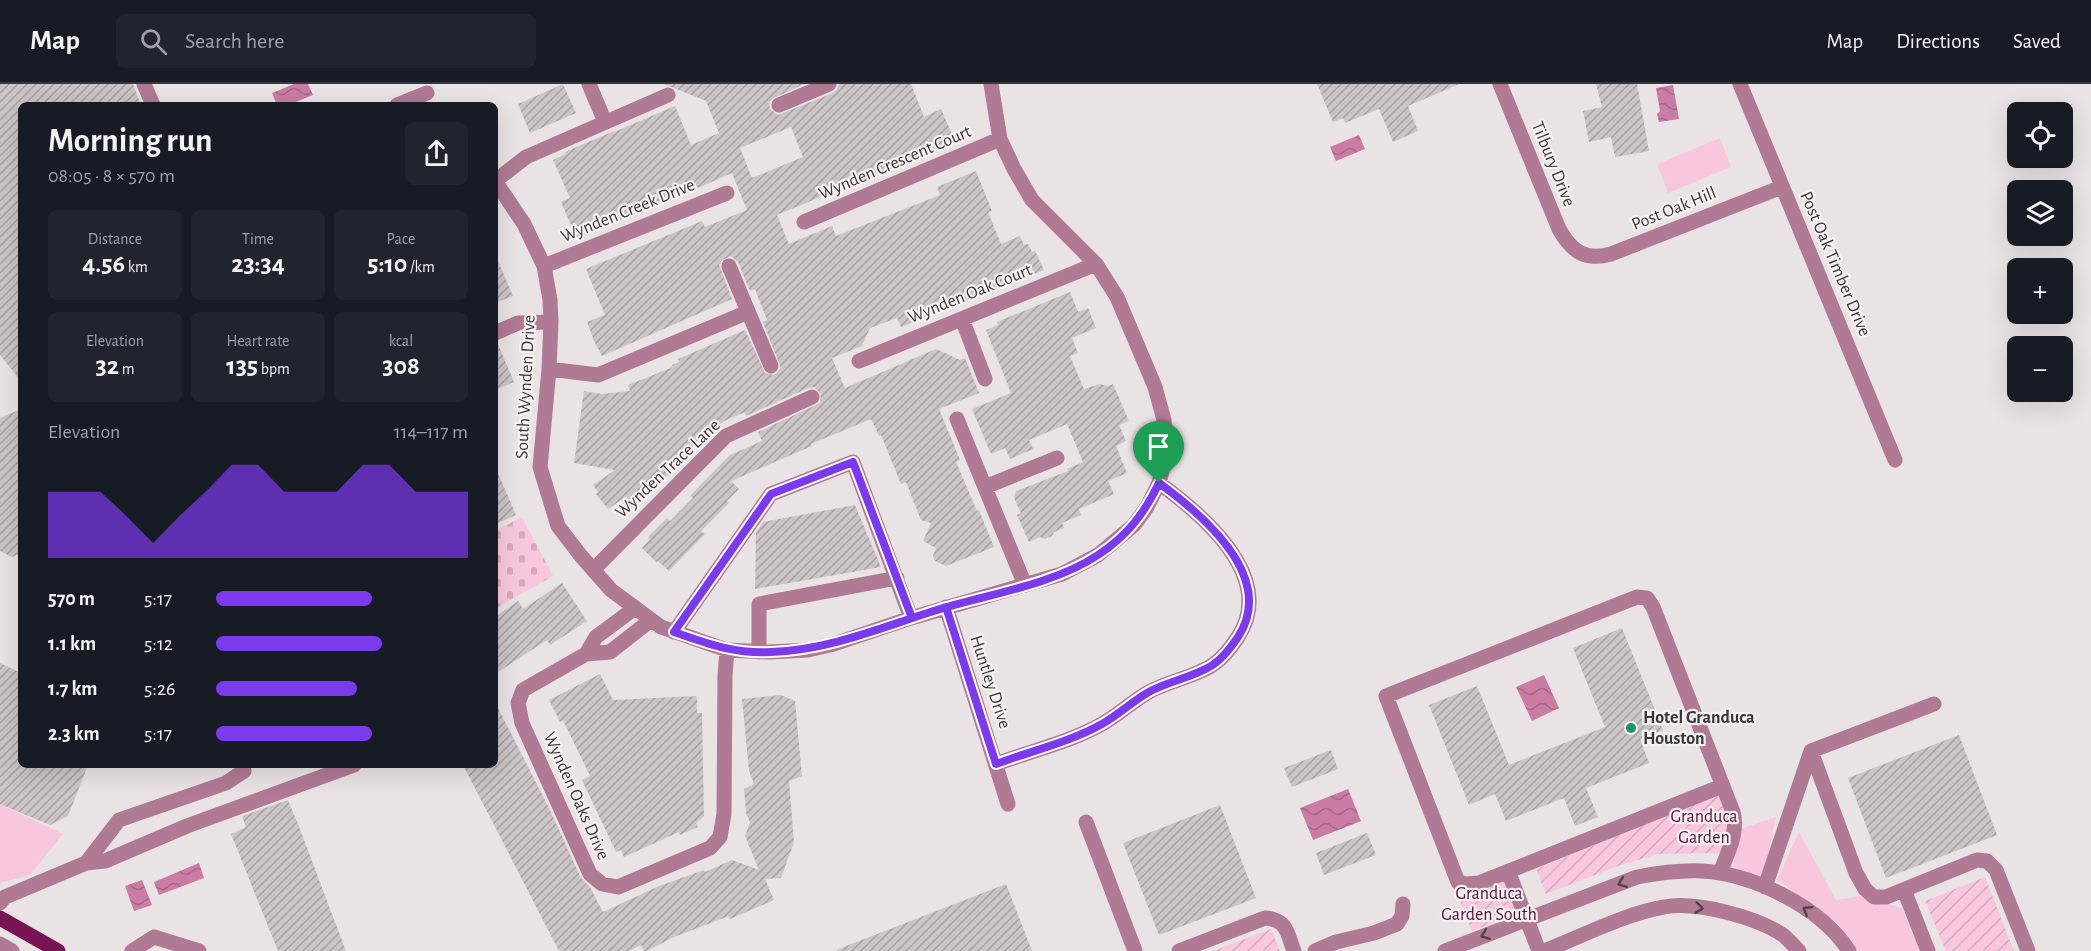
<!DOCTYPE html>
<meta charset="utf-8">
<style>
body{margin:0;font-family:"Alegreya Sans",sans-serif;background:#20242c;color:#f1f3f6;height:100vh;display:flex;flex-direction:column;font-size:22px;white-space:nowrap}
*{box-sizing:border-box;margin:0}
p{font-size:20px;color:#9ea1a6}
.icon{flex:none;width:33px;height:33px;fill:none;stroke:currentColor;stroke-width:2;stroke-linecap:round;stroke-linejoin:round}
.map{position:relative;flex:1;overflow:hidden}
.side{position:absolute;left:18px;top:18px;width:480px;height:666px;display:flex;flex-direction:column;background:#171b24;border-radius:9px;box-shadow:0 6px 24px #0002}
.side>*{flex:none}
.controls{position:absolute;left:2007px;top:18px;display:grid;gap:12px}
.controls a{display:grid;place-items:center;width:66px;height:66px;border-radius:9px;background:#171b24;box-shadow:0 6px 24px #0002;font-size:30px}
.pin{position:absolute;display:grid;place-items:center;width:51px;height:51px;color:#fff;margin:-62px -26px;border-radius:50% 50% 50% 0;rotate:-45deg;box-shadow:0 0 6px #0007}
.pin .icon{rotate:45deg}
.round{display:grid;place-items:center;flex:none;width:63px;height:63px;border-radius:9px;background:#20242c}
.head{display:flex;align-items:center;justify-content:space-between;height:102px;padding:0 30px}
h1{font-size:33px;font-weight:600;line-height:45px}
.metrics{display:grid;grid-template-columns:repeat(3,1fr);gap:9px;height:102px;padding:6px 30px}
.metrics div{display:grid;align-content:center;border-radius:9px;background:#20242c;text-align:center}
.metrics b{font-size:26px;font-weight:600}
.metrics small{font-size:16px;font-weight:400}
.metrics p{font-size:16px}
.chart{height:168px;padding:12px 30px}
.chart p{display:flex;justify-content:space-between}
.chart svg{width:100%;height:108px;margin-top:6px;fill:#7c3aed;opacity:.7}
ul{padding:0 30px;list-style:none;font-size:20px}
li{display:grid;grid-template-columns:96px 72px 1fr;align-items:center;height:45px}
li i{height:15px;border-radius:8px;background:#7c3aed}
header{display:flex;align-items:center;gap:36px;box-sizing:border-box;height:84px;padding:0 30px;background:#171b24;border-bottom:2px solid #363941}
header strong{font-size:28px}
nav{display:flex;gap:33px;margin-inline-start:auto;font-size:21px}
.search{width:420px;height:54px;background:#20242c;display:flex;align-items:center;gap:15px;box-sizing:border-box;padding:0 21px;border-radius:9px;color:#9ea1a6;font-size:22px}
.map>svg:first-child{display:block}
.grass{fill:#f8c7de}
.cemetery{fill:url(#cemetery-stones)}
.garden{fill:url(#garden-furrows)}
.water{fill:url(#water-waves)}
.building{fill:url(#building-hatch);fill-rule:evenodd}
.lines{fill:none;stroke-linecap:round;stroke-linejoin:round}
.minor{stroke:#b07994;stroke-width:15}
.major{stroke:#781451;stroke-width:15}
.oneway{stroke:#51434a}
.route-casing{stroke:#fff;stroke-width:12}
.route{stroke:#7c3aed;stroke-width:8}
.poi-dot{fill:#219070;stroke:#f7f0f3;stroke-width:2}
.labels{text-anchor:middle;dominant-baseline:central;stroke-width:4.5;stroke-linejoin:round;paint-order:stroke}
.street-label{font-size:18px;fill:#393637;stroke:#f7f0f3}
.poi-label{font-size:18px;font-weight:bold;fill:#393637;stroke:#f7f0f3;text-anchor:start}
.park-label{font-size:18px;fill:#570f3b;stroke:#f7f0f3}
</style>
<header>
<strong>Map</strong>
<div class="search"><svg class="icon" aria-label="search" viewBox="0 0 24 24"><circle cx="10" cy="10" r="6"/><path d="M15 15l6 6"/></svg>Search here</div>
<nav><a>Map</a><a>Directions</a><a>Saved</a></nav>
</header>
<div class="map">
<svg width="2091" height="867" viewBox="0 0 2091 867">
<defs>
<pattern id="cemetery-stones" width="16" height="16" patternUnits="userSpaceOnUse" patternTransform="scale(1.5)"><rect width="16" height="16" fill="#f8c7de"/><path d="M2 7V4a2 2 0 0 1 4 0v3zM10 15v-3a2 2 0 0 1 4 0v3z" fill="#d5acbf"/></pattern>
<pattern id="garden-furrows" width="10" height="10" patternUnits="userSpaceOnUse" patternTransform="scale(1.5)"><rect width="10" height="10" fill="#f8c7de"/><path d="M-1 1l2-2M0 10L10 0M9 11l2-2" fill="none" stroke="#d5acbf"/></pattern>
<pattern id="water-waves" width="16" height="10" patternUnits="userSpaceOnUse" patternTransform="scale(1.5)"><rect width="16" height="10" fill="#cb7ca4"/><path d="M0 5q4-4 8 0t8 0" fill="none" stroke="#a66686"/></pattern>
<pattern id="building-hatch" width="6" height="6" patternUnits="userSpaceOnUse" patternTransform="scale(1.5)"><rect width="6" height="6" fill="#cbc4c7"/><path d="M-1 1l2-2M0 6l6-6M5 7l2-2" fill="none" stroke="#a6a0a2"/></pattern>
</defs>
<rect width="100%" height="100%" fill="#eae3e6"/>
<path class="grass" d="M1720 54 1731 83 1668 109 1657 80Z
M0 720 63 750 30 791 0 799Z
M1776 733 1763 794 1733 783 1740 745Z
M1799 748 1836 816 1861 812 1902 824 1920 867H1858L1837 839 1777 796Z"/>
<path class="cemetery" d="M522 433 553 492 495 525V447Z"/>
<path class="garden" d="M1718 711 1731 743 1720 769 1658 770 1618 782 1546 810 1536 785Z
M1507 793 1520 828 1472 847 1458 812Z
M1985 793 2014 867H1946L1925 817Z
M1271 845 1280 867H1213Z"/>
<path class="water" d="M294 0H308L313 11 288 21H277L272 9Z
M1673 1 1679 35 1659 38 1657 30 1660 27 1656 4Z
M1359 51 1365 65 1336 77 1330 63Z
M1544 591 1559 624 1532 637 1516 603Z
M1348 705 1361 737 1313 756 1300 724Z
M199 779 204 794 159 811 154 798Z
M142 796 152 821 134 827 125 802Z"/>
<path class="building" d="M0 0H133L141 21H21V297L0 271Z
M563 0 576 29 530 49 518 20Z
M664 0H804L772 15 769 19 770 25 778 31 833 9 837 5 839 0H911L924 33 941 25 955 57 777 131 789 160 832 142 836 152 940 111 937 103 976 87 992 127 988 128 1001 160 1020 152 1024 161 1028 160 1032 168 1035 167 1044 186 901 243 897 234 870 244 862 262 832 274 845 304 936 265 960 276 965 274 979 309 939 325 960 376 956 378 977 427 979 426 994 463 946 482 935 477 933 472 936 464 923 457 931 439 921 436 906 398 901 400 881 351 879 352 871 335 811 360 812 362 731 397 739 405 727 417 729 419 701 447 705 450 669 487 658 477 656 478 642 464 650 455 648 453 667 434 670 437 693 414 690 412 730 371 762 357 758 348 820 319 821 310 814 303 808 304 746 332 745 328 724 337 697 358 650 411 628 427 621 416 608 425 596 410 598 408 593 401 615 386 574 379 584 307 602 310 630 307 628 301 673 283 672 281 679 278 678 275 745 246 765 289 774 291 781 284 763 238 767 236 755 205 750 207 738 178 731 172 722 176 719 181 732 215 602 272 594 257 587 238 605 231 586 185 702 137 705 143 747 126 732 89 698 104 697 102 577 155 561 118 570 114 553 76 566 70 565 68 614 47V48L675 22 691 61 719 49 706 17ZM791 43 803 73 752 94 740 64Z
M1317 0H1459L1408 22 1418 47 1393 58 1379 25 1345 39 1343 34 1333 38Z
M1596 0H1637L1649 67 1615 73 1611 53 1589 58 1583 27 1602 23Z
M495 170 513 212 495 219Z
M1070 208 1078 228 1088 224 1096 244 1072 254 1078 269 1070 272 1084 305 1100 300 1108 302 1113 300 1129 337 1119 341 1126 357 1116 362 1127 389 1108 397 1114 410 1079 425 1081 431 1062 439 1064 444 1054 448 1052 452 1045 455 1040 453 1029 458 1017 431 1021 429 1014 414 1016 407 1068 387 1067 385 1083 378 1067 340 1029 356 1033 365 1010 375 1005 364 991 370 972 325 1011 309 986 246 998 241 997 238Z
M497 258 514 298 495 306V259Z
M21 325V469L12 473 0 467V334Z
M495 382 516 431 495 440Z
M855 421 881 483 755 505 756 449 763 438Z
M562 499 587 537 550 561 547 556 495 590V533L518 517 523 525Z
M1622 544 1663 646 1640 655 1649 679 1586 704 1598 733 1575 742 1564 714 1506 737 1495 710 1469 721 1429 621 1477 602 1509 681 1605 643 1573 564Z
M0 579 21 589V681H88L68 732 50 741 0 720Z
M600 590 613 616 697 612V629H702L704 732 696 739 698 743 680 751 679 748 624 773 621 766 616 768 582 696 590 692 563 636 560 638 549 616Z
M781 611 795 617 802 692 789 697 794 758 781 794 765 795 774 816 730 835 729 832 674 853 647 867H644L641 861 629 867H559L463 681H495V618L549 724 581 794 590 803 603 828 659 802 704 786 705 788 732 776 759 786 745 752 750 738 746 729 744 705 754 700 749 687 742 615Z
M1959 651 1997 751 1886 794 1848 694Z
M1331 666 1338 685 1292 703 1284 684Z
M288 716 298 740 346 867H278L231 750 246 743 242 732Z
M1220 721 1256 814 1159 851 1123 759Z
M1367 749 1376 771 1324 791 1316 769Z
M1006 800 1032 867H837L836 866Z"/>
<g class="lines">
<path class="minor" d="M144 0 153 21
M589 0 605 38
M1500 0 1559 145C1572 168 1585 177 1611 170L1782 103
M1740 0 1895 376
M397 21 427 9
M779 21 829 0
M495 97 524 140 544 182 550 216 551 238 549 285 540 383 558 442 581 472 611 506 661 543 727 566 769 568 808 566 834 560 911 534 1062 490 1098 471 1134 441 1147 423 1159 399 1167 368 1164 336 1155 303 1117 213 1096 180 1032 116 1014 85 1000 55 991 0
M495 97 526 73 668 11
M804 138 1000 55
M544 182 727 109
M729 182 771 282
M962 235 985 295
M495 249 518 239 551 238
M859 277 1096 180
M549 285 598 291 748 228
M957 335 1025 501
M985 403 1057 374
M593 486 726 352 812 313
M946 523 1008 720
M651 536 610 568 586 570 523 606 518 619 522 639 590 790 602 800 618 803 710 764 720 753 724 730 725 591 727 566
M674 548 771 410 853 378 911 534
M759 568V520L897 494
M586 570 596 553 635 524
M1811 667 1856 789 1865 805 1874 813H1886L1977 776 1987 777 1996 786 2028 867
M996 680C1031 667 1070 658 1102 640 1118 631 1132 618 1147 609 1167 597 1196 593 1214 580 1224 573 1232 562 1238 553 1277 493 1203 431 1159 399
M1086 738 1135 867
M86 779 105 777 187 742 354 681
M1508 787 1539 867
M1720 789C1727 770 1739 748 1733 728L1653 523 1647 514 1637 513 1386 612 1458 798 1466 800 1479 799 1722 702
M1765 803 1811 667 1934 620
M1904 806 1928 867
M0 819 5 813 86 779 119 736 226 699 244 687 243 681
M0 860 12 867
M132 867 154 853 199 867
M1179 867 1265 834C1287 835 1287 849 1294 867
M1315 867 1336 858 1374 849 1397 840 1402 832 1403 820
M1445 867 1637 793C1658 789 1680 786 1702 787 1753 790 1821 823 1849 867
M1544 867C1580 853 1627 829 1664 823 1696 817 1756 833 1783 851 1789 856 1794 862 1799 867"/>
<path class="major" d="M0 834 58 867"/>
</g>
<defs><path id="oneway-chevron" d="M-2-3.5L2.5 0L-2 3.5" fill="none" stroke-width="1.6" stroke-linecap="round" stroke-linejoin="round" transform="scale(1.5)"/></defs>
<g class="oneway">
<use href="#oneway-chevron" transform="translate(1622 799) rotate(159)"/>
<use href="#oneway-chevron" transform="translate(1699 824) rotate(6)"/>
<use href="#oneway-chevron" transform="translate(1807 826) rotate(-148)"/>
<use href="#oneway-chevron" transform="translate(1485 851) rotate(159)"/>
</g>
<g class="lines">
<defs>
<path id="route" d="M1159 399C1144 430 1127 452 1098 471 1056 499 996 509 947 523 889 540 833 566 771 568 734 570 709 560 674 548L771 410 853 378 912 534 946 523 996 680C1031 667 1070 658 1102 640 1118 631 1132 618 1147 609 1167 597 1196 593 1214 580 1224 573 1232 562 1238 553 1277 493 1203 431 1159 399"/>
</defs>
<use href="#route" class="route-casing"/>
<use href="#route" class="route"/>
</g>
<circle class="poi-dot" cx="1631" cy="644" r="6"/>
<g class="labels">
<g class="street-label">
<text transform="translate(895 79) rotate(-23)">Wynden Crescent Court</text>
<text transform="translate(1553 80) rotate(68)">Tilbury Drive</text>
<text transform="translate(1674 125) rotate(-22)">Post Oak Hill</text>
<text transform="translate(628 127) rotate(-22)">Wynden Creek Drive</text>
<text transform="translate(1835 180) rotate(67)">Post Oak Timber Drive</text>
<text transform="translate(970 210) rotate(-22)">Wynden Oak Court</text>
<text transform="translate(526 303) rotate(-87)">South Wynden Drive</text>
<text transform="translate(668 385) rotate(-43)">Wynden Trace Lane</text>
<text transform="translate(990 598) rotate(72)">Huntley Drive</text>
<text transform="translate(576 712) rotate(66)">Wynden Oaks Drive</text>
</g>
<g class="poi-label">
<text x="1643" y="634">Hotel Granduca<tspan x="1643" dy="21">Houston</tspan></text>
</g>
<g class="park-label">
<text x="1704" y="733">Granduca<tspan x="1704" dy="21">Garden</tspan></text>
<text x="1489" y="810">Granduca<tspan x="1489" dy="21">Garden South</tspan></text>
</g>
</g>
</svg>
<div class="controls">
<a><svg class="icon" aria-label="locate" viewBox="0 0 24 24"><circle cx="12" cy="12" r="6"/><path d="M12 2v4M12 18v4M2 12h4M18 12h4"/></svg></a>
<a><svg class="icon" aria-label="layers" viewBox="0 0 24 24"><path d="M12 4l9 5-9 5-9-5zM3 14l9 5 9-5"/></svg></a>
<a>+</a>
<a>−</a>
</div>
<div class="pin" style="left:1159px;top:399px;background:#1e9e55"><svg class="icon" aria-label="arrive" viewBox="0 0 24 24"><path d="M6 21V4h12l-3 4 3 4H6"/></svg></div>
<section class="side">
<div class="head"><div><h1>Morning run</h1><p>08:05 · 8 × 570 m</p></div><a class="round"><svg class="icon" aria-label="share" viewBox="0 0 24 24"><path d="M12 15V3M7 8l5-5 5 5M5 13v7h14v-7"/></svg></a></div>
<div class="metrics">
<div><p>Distance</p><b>4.56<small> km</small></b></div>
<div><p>Time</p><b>23:34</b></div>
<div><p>Pace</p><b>5:10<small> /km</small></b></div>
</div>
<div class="metrics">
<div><p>Elevation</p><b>32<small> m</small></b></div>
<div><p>Heart rate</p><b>135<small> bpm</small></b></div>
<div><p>kcal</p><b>308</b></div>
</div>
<div class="chart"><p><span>Elevation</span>114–117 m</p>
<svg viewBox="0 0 160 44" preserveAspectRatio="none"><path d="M0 44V17L10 17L20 17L30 27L40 38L50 27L60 17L70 6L80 6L90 17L100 17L110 17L120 6L130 6L140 17L150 17L160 17V44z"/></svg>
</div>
<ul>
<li><b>570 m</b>5:17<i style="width:62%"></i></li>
<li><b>1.1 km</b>5:12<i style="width:66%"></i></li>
<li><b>1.7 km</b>5:26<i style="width:56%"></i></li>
<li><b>2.3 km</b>5:17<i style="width:62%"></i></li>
</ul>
</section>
</div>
